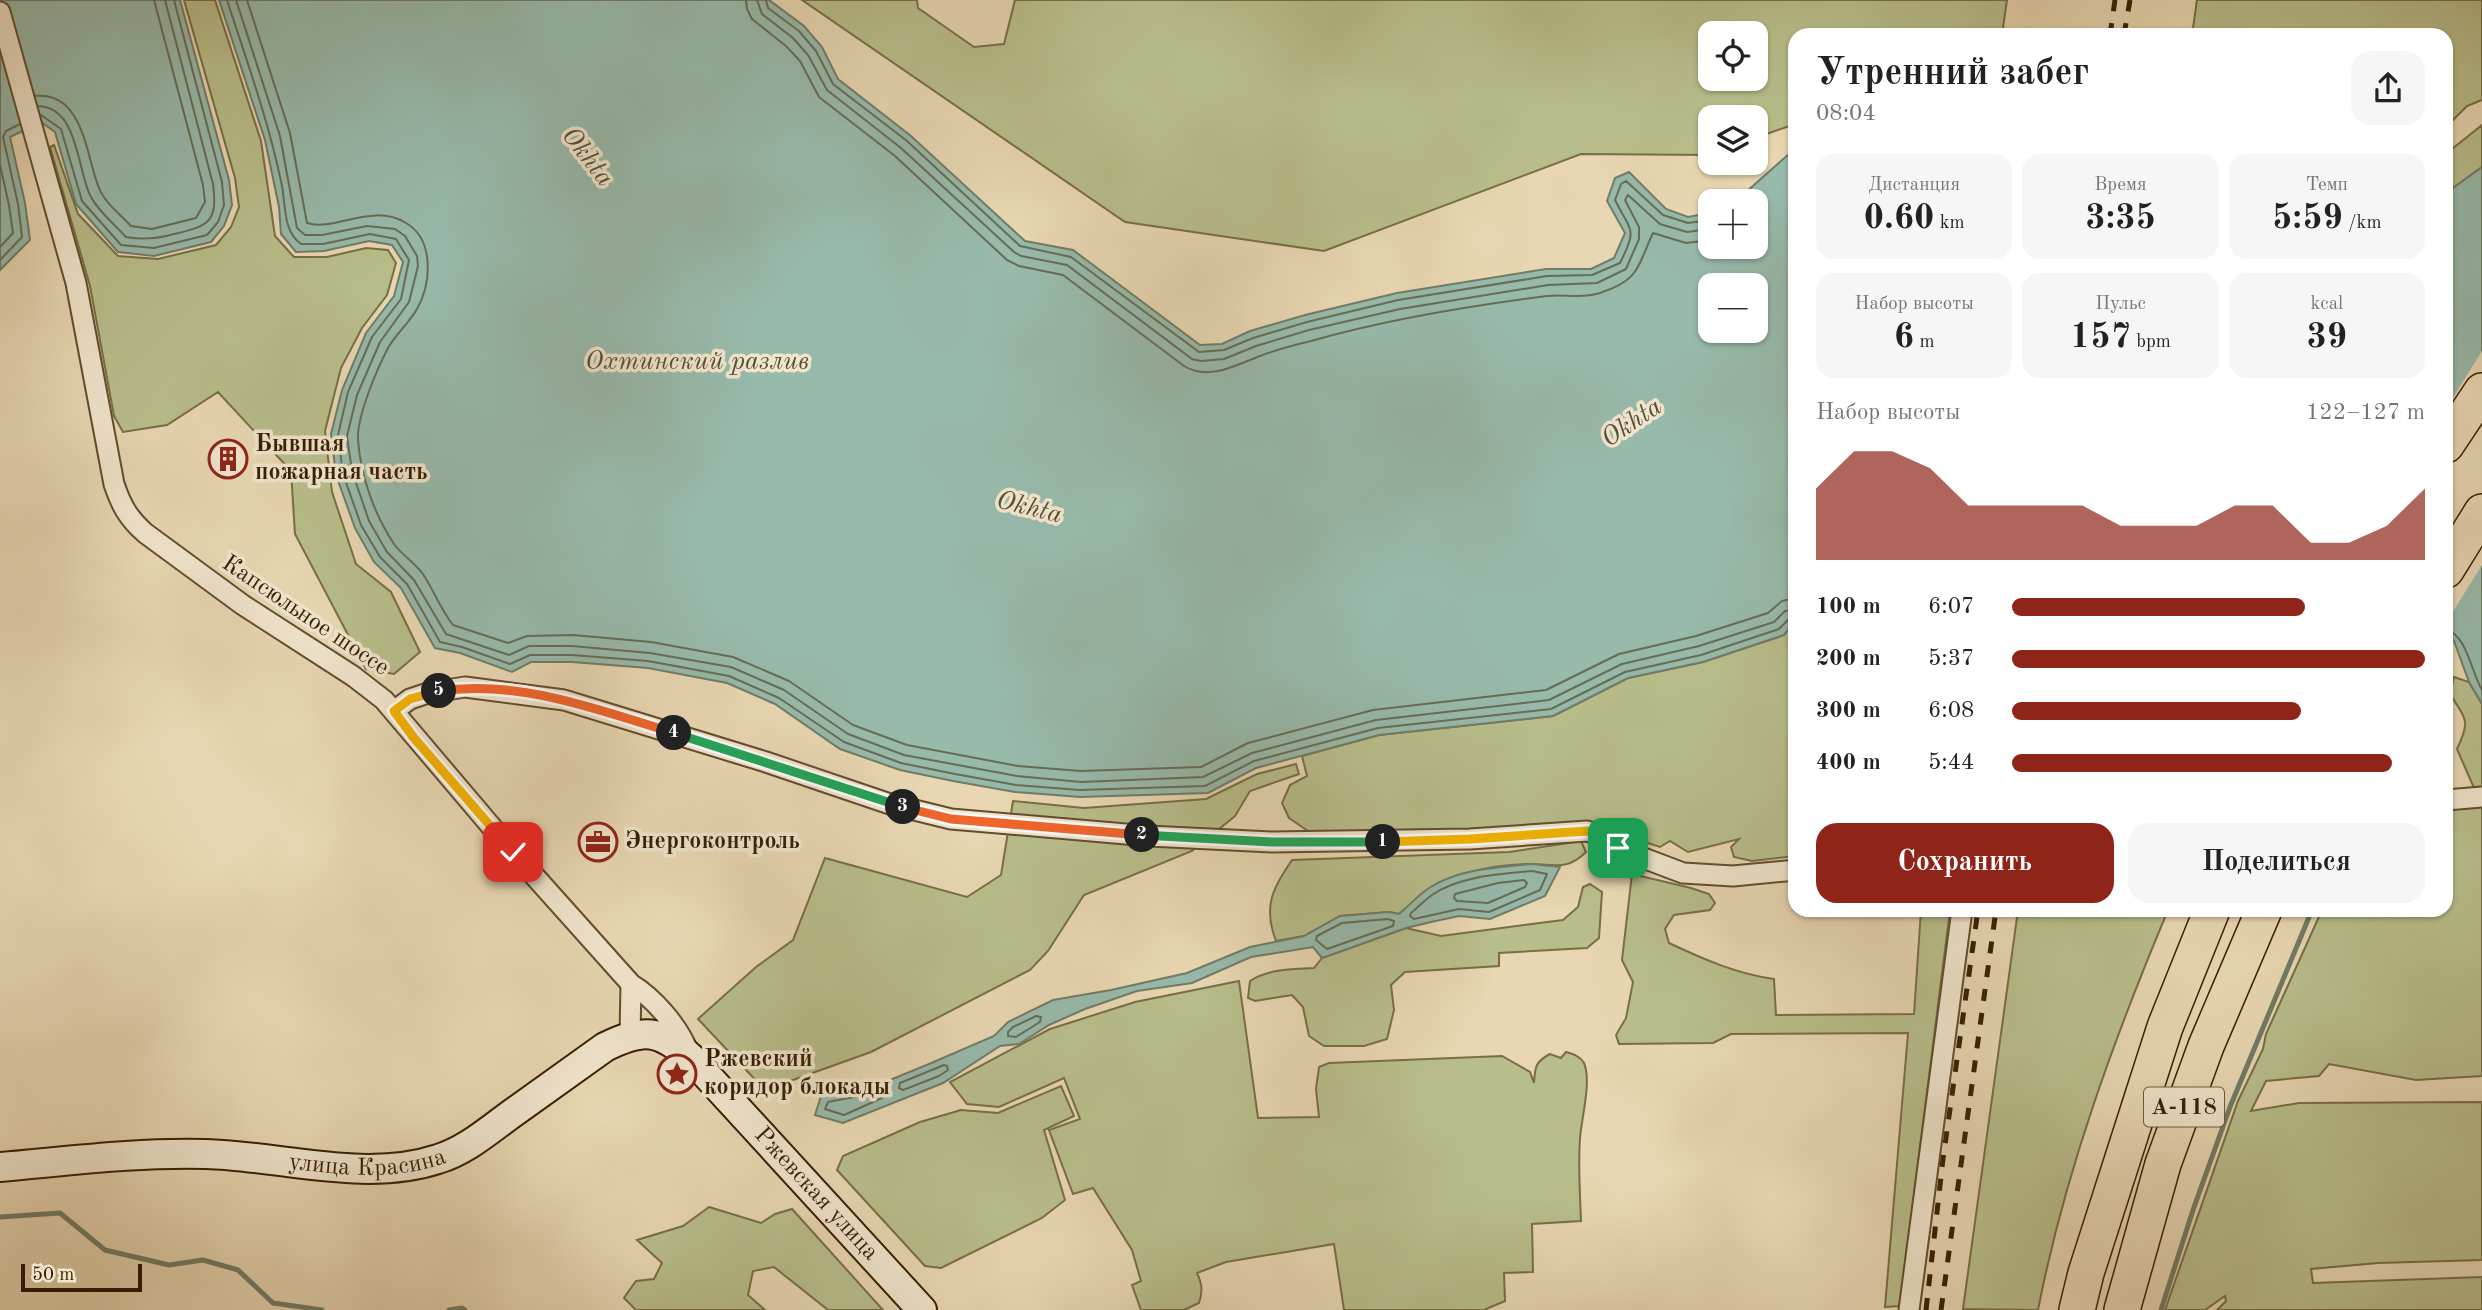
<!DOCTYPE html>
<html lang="ru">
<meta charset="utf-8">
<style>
body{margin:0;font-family:"Old Standard TT",serif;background:#f6f6f6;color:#222;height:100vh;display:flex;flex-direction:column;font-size:26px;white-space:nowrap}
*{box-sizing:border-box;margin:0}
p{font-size:23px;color:#767676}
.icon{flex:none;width:38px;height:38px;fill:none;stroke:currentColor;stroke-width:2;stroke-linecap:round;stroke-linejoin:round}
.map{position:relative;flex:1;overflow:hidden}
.sheet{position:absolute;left:1788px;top:28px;width:665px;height:889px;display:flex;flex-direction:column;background:#fff;border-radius:21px;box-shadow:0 2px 5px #0004}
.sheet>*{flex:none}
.buttons{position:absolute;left:1698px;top:21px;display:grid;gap:14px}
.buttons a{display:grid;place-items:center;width:70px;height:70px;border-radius:14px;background:#fff;box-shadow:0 2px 5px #0004;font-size:35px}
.scale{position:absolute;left:21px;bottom:18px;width:121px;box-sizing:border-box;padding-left:7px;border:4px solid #371e02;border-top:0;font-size:19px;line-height:24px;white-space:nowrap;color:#371e02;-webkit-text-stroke:5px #f0e5cd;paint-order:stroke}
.pin{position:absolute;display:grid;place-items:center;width:60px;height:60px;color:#fff;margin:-30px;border-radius:14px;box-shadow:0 4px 10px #0006}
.km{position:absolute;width:35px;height:35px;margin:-18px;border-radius:50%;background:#222;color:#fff;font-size:19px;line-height:35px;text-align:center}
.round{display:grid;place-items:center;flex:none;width:74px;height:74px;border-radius:21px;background:#f6f6f6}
.headline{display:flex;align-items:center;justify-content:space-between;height:119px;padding:0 28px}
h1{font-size:38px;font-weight:700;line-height:52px}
.figures{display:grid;grid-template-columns:repeat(3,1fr);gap:10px;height:119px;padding:7px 28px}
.figures div{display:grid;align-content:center;border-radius:18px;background:#f6f6f6;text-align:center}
.figures b{font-size:35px;font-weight:700}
.figures small{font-size:19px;font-weight:400}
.figures p{font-size:19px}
.chart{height:196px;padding:14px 28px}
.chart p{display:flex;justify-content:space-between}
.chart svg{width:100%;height:126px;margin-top:7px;fill:#8f2418;opacity:.7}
.button{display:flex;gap:14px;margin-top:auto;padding:14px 28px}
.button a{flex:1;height:80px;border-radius:21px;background:#8f2418;color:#fff;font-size:28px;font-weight:700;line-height:80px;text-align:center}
.button a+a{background:#f6f6f6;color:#222}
ul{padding:0 28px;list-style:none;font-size:23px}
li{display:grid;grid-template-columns:112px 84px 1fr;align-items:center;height:52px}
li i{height:18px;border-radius:9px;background:#8f2418}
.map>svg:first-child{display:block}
.green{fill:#b8be8b;stroke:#786e46;stroke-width:2;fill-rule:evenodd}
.water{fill:#97baab;stroke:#717c67;stroke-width:2;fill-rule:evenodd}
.pier{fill:#e8d7b2}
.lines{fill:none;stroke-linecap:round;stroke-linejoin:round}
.shore{stroke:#676c56;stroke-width:2}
.stream{stroke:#717c67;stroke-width:5}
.minor-casing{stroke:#634c2e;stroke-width:23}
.secondary-casing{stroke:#371e02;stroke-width:32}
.motorway-casing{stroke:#371e02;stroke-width:38}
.minor{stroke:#f0e5cd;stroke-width:19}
.secondary{stroke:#f0e5cd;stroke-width:28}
.motorway{stroke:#e8d7b2;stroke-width:35}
.rail{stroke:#371e02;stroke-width:5;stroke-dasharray:12 12;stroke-linecap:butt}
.split-1-casing{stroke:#fff;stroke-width:14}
.split-2-casing{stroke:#fff;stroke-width:14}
.split-3-casing{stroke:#fff;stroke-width:14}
.split-4-casing{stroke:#fff;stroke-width:14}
.split-5-casing{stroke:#fff;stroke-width:14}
.split-6-casing{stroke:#fff;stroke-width:14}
.split-1{stroke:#f5b400;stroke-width:9}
.split-2{stroke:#22a559;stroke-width:9}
.split-3{stroke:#f0652b;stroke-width:9}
.split-4{stroke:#22a559;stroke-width:9}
.split-5{stroke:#f0652b;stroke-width:9}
.split-6{stroke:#f5b400;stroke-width:9}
.labels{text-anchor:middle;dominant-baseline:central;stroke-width:7;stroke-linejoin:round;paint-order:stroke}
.shield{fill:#f0e5cd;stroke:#6e5a3f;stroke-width:2}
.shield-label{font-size:23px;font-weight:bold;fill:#371e02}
.poi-label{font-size:24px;font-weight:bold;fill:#371e02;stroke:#f0e5cd;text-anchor:start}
.street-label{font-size:24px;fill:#371e02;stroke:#f0e5cd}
.water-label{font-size:26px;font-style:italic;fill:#544d35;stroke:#f0e5cd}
</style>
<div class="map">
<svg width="2482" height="1310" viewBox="0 0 2482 1310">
<rect width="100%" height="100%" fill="#e8d7b2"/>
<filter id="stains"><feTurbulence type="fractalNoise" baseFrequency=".00286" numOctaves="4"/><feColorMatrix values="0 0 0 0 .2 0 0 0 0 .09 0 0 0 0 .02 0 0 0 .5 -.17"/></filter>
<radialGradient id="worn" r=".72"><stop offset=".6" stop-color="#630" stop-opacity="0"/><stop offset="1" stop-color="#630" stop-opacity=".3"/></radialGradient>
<path class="green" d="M184 0H215L261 141 275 236 294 257H327L366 248 388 250 396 263 387 295 362 328 341 368 325 431 332 492 356 564 391 592 420 652 394 674 366 669 295 534 291 471 218 392 167 425 123 432 114 416 90 286 50 147 54 145 78 214 118 256 158 259 216 245 231 227 239 207 235 178Z
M802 0H917L918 8 974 47 1004 44 1015 0H2007L2002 35H1796L1795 124 1755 138V117H1710L1709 155 1581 154 1324 251 1125 222ZM1710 33H1755V79H1710Z
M2197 0H2482V100L2467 106 2447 126 2446 35H2192Z
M2482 125V167L2447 193V153Z
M1795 610V856L1752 861 1734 857 1731 847 1739 839 1688 852 1670 841 1660 847 1598 827 1571 824 1317 837 1289 818 1282 803 1290 785 1307 776 1302 756 1379 735 1553 716 1628 678 1703 662 1784 635 1793 624Z
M2454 677 2469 682 2482 704V787L2474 788 2457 749C2471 720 2466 720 2450 694Z
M1296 764 1299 774 1250 791 1235 816 1192 851 1084 895 1048 951 1030 970 871 1052 765 1090 698 1019 756 967 793 940 825 858 967 897 1001 875 1013 801 1084 808 1206 799 1257 774Z
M2482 807V1076L2416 1080 2329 1064 2319 1076 2266 1081 2251 1111 2299 1103 2482 1102V1260L2378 1263 2311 1269 2313 1283 2482 1277V1310H2217L2226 1301 2225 1296 2205 1310H2165L2238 1101 2263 1049 2266 1034 2322 910H2446L2447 810Z
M1581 841 1586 852C1567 871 1555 864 1531 864 1509 864 1484 868 1462 874 1437 882 1419 897 1399 914L1389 912 1340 916 1304 936 1276 941C1263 907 1272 889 1292 860L1509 852Z
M1632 874 1691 888 1709 894 1715 903 1710 910 1674 915 1665 929 1669 943C1703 959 1737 974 1774 979L1776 1015 1914 1014 1921 910H1950L1900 1306 1885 1307 1908 1033 1731 1034 1713 1043 1619 1044 1616 1035 1626 1018 1633 982 1622 960Z
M1590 884 1602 892 1599 938 1587 948 1499 953V966L1405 972 1391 985 1394 1010 1387 1039 1364 1046H1324L1309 1036 1303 1007 1292 995 1255 1001 1248 998 1250 981C1268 969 1293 969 1314 968L1322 958 1406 928 1441 936 1563 920 1578 907 1583 887Z
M2018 910H2168C2114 1039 2065 1172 2038 1310L1963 1309Z
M1239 981 1258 1118 1319 1117 1316 1089 1319 1067 1329 1063 1502 1056 1530 1072 1534 1083C1535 1067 1535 1062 1550 1054L1561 1058 1566 1052C1573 1054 1580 1056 1584 1063 1592 1082 1581 1119 1580 1139 1578 1166 1580 1194 1581 1221L1532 1224 1533 1272 1504 1273 1505 1301 1484 1310H1344L1334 1244 1226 1262 1197 1273C1202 1284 1203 1291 1199 1303L1184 1310H1141L1132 1285 1141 1281 1132 1250 1093 1188 1073 1194 1049 1130 1080 1119 1064 1078 999 1107 967 1104 950 1082 1050 1029 1135 1002Z
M1061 1086 1074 1116 1044 1130 1065 1200 1042 1218 941 1268 925 1266 837 1170 843 1156 920 1122 961 1110 998 1113Z
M709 1207 761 1223 775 1214 792 1209 883 1310H828L774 1267 753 1271 748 1295 765 1310H636L624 1298 636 1281 654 1279 662 1263 637 1240 683 1226Z"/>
<path class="water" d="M0 0H180L229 180 232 205 224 226 211 242 154 256 118 252 76 204 55 132 41 122 10 137 25 203 30 240 0 270Z
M219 0H769L804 26 822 47 838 79 911 136 1025 241 1073 250 1200 345 1222 344 1250 331 1305 315 1397 293 1546 269H1591L1614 258 1625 233 1607 201 1615 178 1629 172 1666 209 1688 217 1710 213V247H1755V201H1736L1790 153 1795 154 1796 610 1793 624 1784 635 1703 662 1628 678 1553 716 1379 735 1256 768 1208 793 1080 797 1015 792 953 781 900 770 840 749 775 704 727 683 648 668 572 662H531L512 672 460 653 435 648 401 588 374 562 355 528 336 475 331 434 342 390 366 333 394 296 403 262 392 245 369 241 324 251 296 252 281 234 279 207 265 140ZM1710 285H1755V331H1710Z
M2482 167V704L2469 682 2454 641 2447 635 2446 193Z
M1532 864 1560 867 1545 896 1490 919 1459 916 1431 922 1406 928 1322 958 1313 947 1251 957 1192 983 1137 991 1085 1009 1049 1025 1019 1044 1000 1046 943 1083 843 1123 815 1115 821 1096 873 1087 929 1064 994 1036 1008 1022 1053 1000 1111 990 1187 973 1250 947 1304 936 1340 916 1389 912 1399 914C1409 906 1418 895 1429 888 1458 869 1498 867 1532 864Z"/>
<path class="pier" d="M2482 351V565L2447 621V407Z"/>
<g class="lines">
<path class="shore" d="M227 0C247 62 269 122 282 186 286 207 283 231 301 244H323L370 234 396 239 409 260 401 299 372 337 348 392 338 435 343 474 361 525 380 557 407 584 440 642 462 647 510 664 530 655H572L648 661 729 676 779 698 844 742 901 763 955 774 1016 785 1080 790 1205 786 1254 761 1378 728 1551 709 1625 672 1701 655 1779 629 1789 619 1796 618
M236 0 280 136 297 228 305 235H322L367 226 395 229 405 236 417 256 418 266 409 302 380 342 357 395 347 436 352 471 369 521 387 552 414 580 446 634 509 655 529 646H572L650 653 731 667 784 690 848 734 904 755 1017 776 1081 782 1203 777 1252 753 1376 720 1549 700 1622 664 1699 646 1774 622 1785 611 1796 609
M247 0 290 133 307 223C335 232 372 202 406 223 435 240 431 284 417 309 409 323 396 334 388 348 377 369 357 416 358 439 360 474 374 514 394 544 402 555 415 563 423 574 434 591 441 610 453 625L508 643 527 636 573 635 651 642 733 657 789 681 853 725 907 745 1018 766 1081 771 1201 767 1248 743 1373 710 1546 690 1619 654 1696 636 1768 613 1782 601 1796 598
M746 0 747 9 752 19 786 46 800 61 819 97 895 156 1007 260 1019 266 1063 275 1184 366C1209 381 1236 365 1260 356 1276 350 1294 345 1311 341 1388 319 1468 306 1547 296 1564 294 1583 299 1600 293 1640 280 1637 267 1653 233L1686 243 1710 240
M757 0 762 14 793 38 808 55 827 90 901 148 1014 252 1021 256 1067 265 1192 359 1201 361 1224 359 1256 346 1309 330 1400 309 1548 285 1597 283 1626 269 1639 239V227L1625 200 1628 195 1660 224 1687 232 1710 229
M766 0 768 8 799 31 816 51 833 84 907 141 1020 246 1071 257 1199 352 1224 350 1253 338 1307 322 1398 300 1547 276 1592 275 1620 263C1638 228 1631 232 1615 200L1621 184 1626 181 1663 215 1688 223 1710 220
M35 96C84 91 86 157 99 188 104 202 121 215 131 226L152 229 196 218 205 202 203 185 154 0
M38 106C78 107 77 168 90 195 97 210 114 224 126 237 143 240 157 239 174 234 209 226 218 222 213 184L165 0
M41 115 61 129 82 201 121 245 154 248 207 235 218 222 224 205 222 182 174 0
M0 165 9 205 13 233 0 247
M0 260 22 237 18 204 3 137 6 131 20 124
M2446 630C2466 633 2472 674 2482 690
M1532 871 1547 874 1540 890 1489 912 1459 909 1414 919 1410 916 1411 913C1418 907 1425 900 1432 895 1459 876 1500 874 1532 871Z
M1524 880 1527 883 1525 887 1488 903 1457 901 1454 898 1455 894 1498 883Z
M1388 919 1394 921 1393 926 1327 949 1316 940 1317 936 1342 923Z
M1036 1016 1041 1017 1040 1022 1016 1037 1008 1036V1032L1013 1027Z
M944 1065 947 1066 948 1070 939 1076 903 1090 899 1088 900 1083Z
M880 1092 884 1094 882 1098 844 1115 825 1109 828 1102Z"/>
<path class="stream" d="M0 1217 60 1213 105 1250 169 1265 203 1260 238 1270 273 1303 322 1310
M449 1310 462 1308 465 1310
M2161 1310 2193 1210 2230 1107 2312 910"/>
<defs>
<path id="minor" d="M0 12 76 283 114 484C121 505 128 518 145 533L243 605 353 676 384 700 513 852 631 984C654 998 678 1026 688 1051
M394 711 410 699 428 693 465 687 564 700 766 762 890 804 951 819 1149 836 1272 842 1470 839 1587 831 1609 838 1617 848 1683 873 1733 876 1796 870
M2446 800 2482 797
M630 1035 631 984
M1909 1310 1962 910"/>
<g id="secondary">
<path id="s1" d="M0 1167C69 1161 138 1152 206 1154 280 1156 366 1183 438 1159 465 1151 488 1131 510 1115 542 1092 574 1069 605 1047 644 1028 659 1029 691 1058L922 1310"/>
</g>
<path id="motorway" d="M2446 445 2482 391
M2446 570 2482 512
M2077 1310 2086 1273 2165 1027 2212 910
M2122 1310 2163 1164 2206 1046 2264 910"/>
</defs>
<use href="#minor" class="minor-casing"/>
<use href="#secondary" class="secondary-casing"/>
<use href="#motorway" class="motorway-casing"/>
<use href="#minor" class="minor"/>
<use href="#secondary" class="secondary"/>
<use href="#motorway" class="motorway"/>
<path class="rail" d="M2110 35 2115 0
M2124 35 2130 0
M1926 1310 1943 1159 1978 910
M1941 1310 1996 910"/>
</g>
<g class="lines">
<defs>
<path id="split-1" d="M1383 842 1470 839 1587 831 1609 838 1618 848"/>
<path id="split-2" d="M1142 835 1272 842H1383"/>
<path id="split-3" d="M903 807 951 819 1142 835"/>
<path id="split-4" d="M674 733 903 807"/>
<path id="split-5" d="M439 691C519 679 599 710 674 733"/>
<path id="split-6" d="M439 691 410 699 394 711 414 738 513 852"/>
</defs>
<use href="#split-1" class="split-1-casing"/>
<use href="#split-2" class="split-2-casing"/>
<use href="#split-3" class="split-3-casing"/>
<use href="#split-4" class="split-4-casing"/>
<use href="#split-5" class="split-5-casing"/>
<use href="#split-6" class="split-6-casing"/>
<use href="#split-1" class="split-1"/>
<use href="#split-2" class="split-2"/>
<use href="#split-3" class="split-3"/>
<use href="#split-4" class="split-4"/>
<use href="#split-5" class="split-5"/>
<use href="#split-6" class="split-6"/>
</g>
<defs>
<symbol id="building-ring" viewBox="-11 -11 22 22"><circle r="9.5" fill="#f0e5cd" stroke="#8f2418" stroke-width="1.5"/><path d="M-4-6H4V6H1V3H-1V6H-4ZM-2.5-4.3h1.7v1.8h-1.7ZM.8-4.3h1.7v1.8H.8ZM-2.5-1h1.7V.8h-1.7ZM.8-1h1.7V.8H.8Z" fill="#8f2418"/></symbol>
<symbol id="office-ring" viewBox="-11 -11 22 22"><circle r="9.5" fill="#f0e5cd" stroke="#8f2418" stroke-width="1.5"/><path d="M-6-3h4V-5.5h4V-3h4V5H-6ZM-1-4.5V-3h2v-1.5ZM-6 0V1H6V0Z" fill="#8f2418"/></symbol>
<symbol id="sight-ring" viewBox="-11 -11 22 22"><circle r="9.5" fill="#f0e5cd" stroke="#8f2418" stroke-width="1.5"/><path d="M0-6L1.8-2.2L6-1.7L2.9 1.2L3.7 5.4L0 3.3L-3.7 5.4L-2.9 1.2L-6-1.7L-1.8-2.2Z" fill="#8f2418"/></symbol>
</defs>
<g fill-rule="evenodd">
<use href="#building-ring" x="206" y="437" width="44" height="44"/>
<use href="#office-ring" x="576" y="820" width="44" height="44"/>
<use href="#sight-ring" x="655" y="1052" width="44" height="44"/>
</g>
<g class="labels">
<rect class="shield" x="2144" y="1087.5" width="80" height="39" rx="5"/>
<g class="shield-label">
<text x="2184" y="1107">А-118</text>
</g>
<g class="poi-label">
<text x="255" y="445">Бывшая<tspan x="255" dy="28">пожарная часть</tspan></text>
<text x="625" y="842">Энергоконтроль</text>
<text x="704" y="1060">Ржевский<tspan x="704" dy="28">коридор блокады</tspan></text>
</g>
<g class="street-label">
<text transform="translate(305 616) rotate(34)">Капсюльное шоссе</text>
<text stroke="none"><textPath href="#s1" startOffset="369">улица Красина</textPath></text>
<text stroke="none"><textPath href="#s1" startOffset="922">Ржевская улица</textPath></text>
</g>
<g class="water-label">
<text transform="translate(587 157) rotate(52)">Okhta</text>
<text x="697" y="362">Охтинский разлив</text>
<text transform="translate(1632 423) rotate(-34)">Okhta</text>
<text transform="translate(1029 508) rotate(14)">Okhta</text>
</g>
</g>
<rect width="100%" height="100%" filter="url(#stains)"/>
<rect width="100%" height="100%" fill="url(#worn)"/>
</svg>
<div class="buttons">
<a><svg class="icon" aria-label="locate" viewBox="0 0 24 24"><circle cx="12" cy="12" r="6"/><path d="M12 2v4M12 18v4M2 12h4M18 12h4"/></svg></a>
<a><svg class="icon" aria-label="layers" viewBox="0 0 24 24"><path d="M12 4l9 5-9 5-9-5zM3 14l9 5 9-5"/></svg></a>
<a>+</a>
<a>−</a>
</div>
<div class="scale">50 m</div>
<div class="pin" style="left:1618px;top:848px;background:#1e9e55"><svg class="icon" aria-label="arrive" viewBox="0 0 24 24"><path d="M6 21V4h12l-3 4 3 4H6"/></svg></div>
<div class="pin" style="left:513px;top:852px;background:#d93025"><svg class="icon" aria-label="check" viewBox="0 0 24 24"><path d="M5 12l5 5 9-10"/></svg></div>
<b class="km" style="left:1383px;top:842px">1</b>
<b class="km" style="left:1142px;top:835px">2</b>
<b class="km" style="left:903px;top:807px">3</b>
<b class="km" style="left:674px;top:733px">4</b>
<b class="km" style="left:439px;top:691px">5</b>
<section class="sheet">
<div class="headline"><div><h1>Утренний забег</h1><p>08:04</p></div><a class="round"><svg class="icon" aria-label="share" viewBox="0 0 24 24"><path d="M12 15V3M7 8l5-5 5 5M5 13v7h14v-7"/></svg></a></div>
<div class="figures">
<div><p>Дистанция</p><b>0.60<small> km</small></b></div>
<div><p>Время</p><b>3:35</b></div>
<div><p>Темп</p><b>5:59<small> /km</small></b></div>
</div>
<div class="figures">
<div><p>Набор высоты</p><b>6<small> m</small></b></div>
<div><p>Пульс</p><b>157<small> bpm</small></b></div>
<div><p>kcal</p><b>39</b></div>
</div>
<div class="chart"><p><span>Набор высоты</span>122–127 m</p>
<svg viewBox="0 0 160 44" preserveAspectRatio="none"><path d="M0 44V19L10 6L20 6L30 12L40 25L50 25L60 25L70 25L80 32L90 32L100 32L110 25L120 25L130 38L140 38L150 32L160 19V44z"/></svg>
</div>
<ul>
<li><b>100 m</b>6:07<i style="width:71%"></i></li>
<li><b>200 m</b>5:37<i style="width:100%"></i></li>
<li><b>300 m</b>6:08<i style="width:70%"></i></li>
<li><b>400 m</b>5:44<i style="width:92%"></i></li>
</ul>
<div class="button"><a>Сохранить</a><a>Поделиться</a></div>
</section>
</div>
